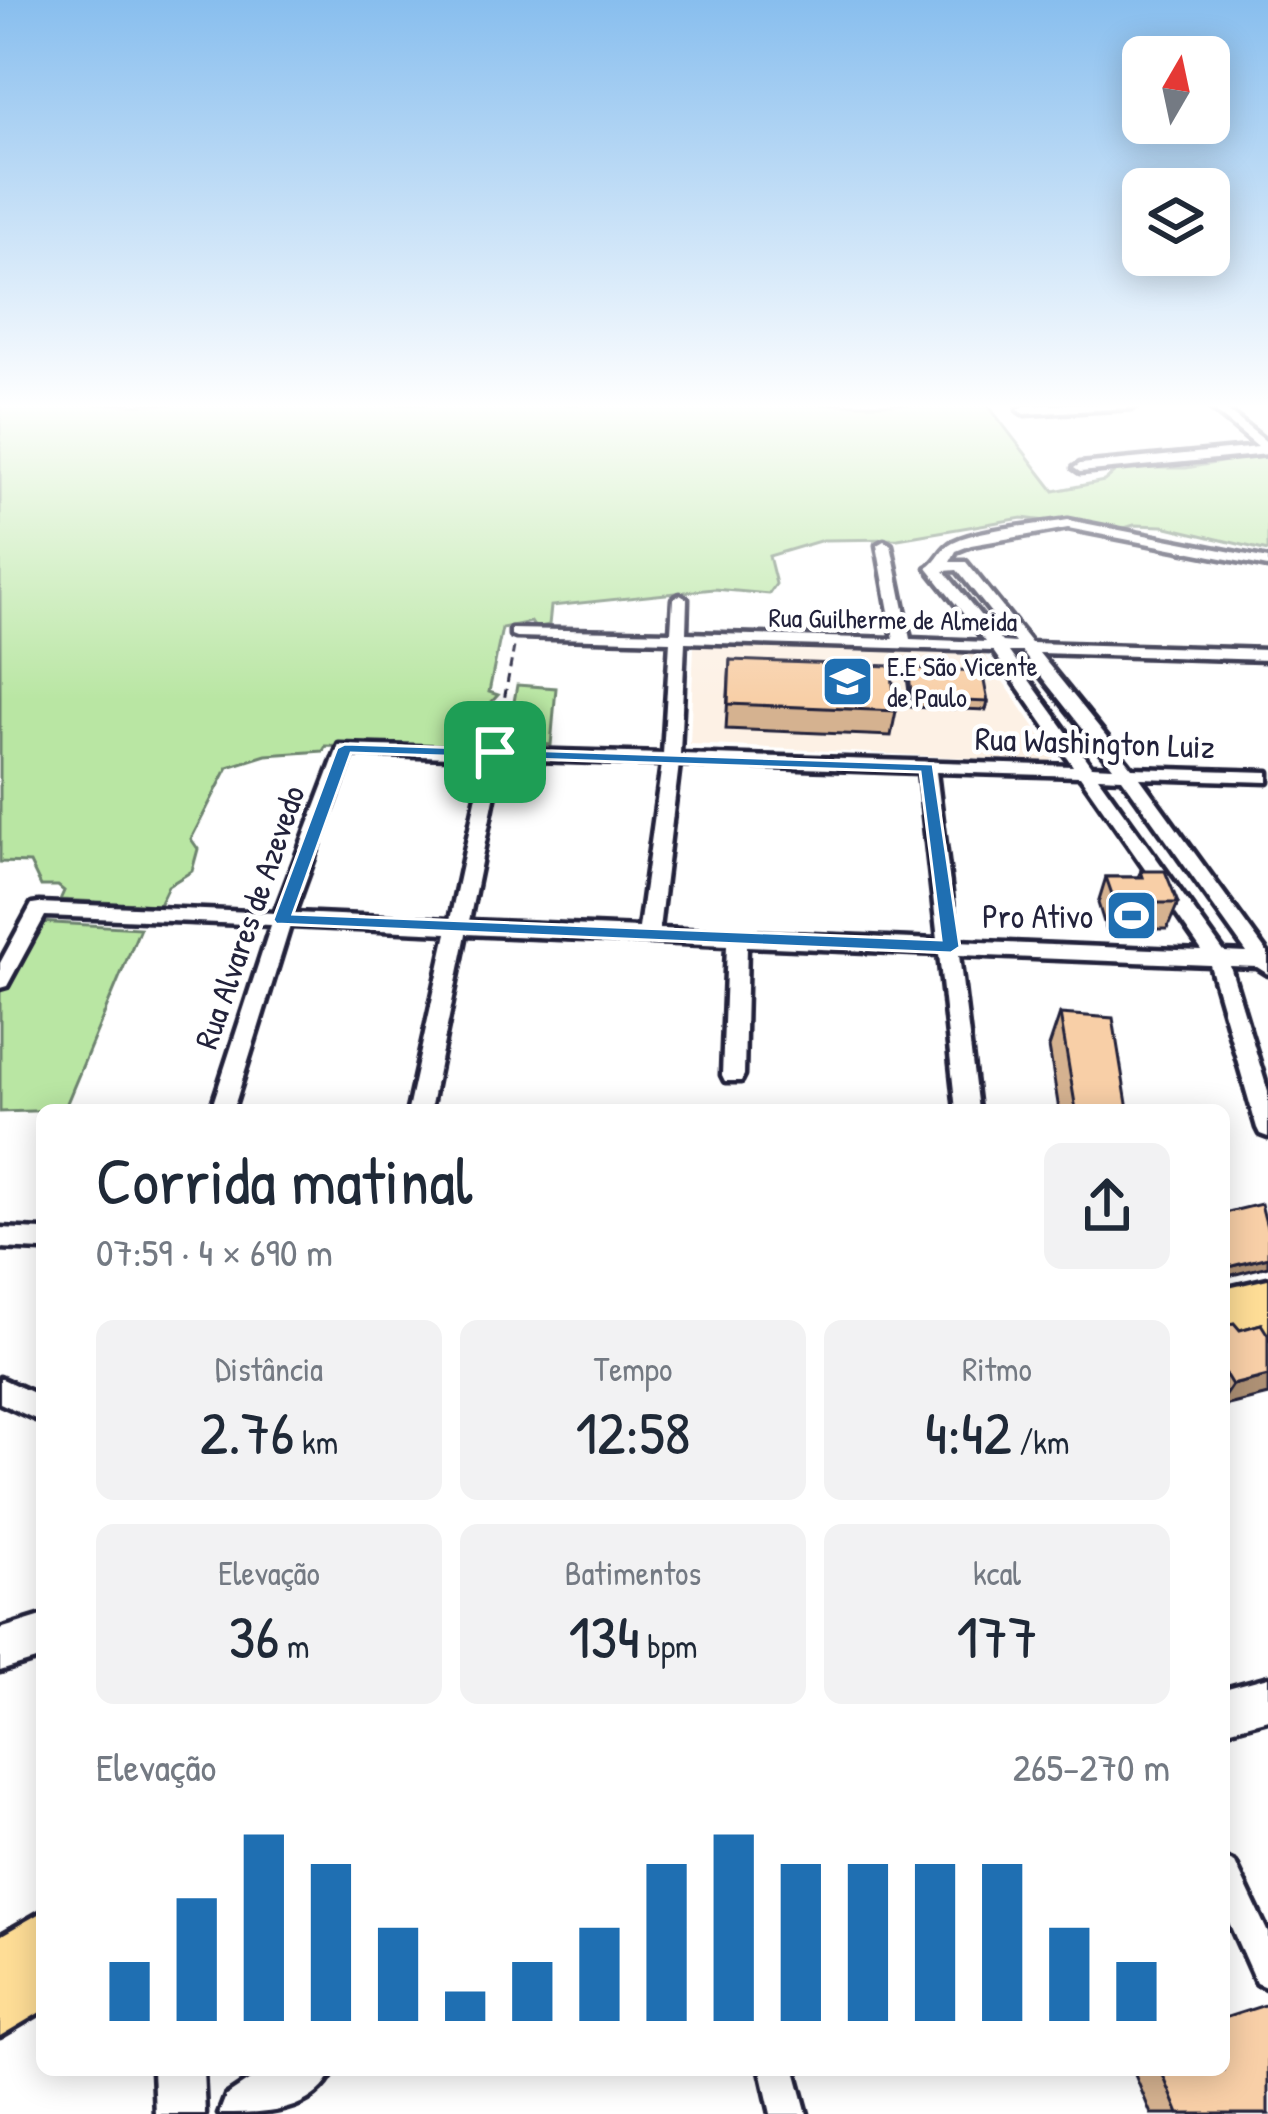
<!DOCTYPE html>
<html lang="pt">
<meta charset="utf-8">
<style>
body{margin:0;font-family:"Patrick Hand",sans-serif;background:#f2f2f3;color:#1f2937;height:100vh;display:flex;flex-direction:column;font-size:45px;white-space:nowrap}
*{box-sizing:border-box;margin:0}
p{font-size:39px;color:#747a83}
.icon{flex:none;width:66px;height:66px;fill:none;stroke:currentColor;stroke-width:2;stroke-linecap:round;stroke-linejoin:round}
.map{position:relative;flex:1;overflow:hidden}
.drawer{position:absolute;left:36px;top:1104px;width:1194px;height:972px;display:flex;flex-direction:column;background:#fff;border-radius:18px;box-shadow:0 6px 30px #0003}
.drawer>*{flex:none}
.needle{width:78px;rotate:9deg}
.controls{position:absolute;left:1122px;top:36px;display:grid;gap:24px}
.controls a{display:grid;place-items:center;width:108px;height:108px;border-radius:18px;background:#fff;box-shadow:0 6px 30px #0003;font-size:60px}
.pin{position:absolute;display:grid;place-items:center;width:102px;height:102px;color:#fff;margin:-51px;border-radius:24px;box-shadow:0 6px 18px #0006}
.round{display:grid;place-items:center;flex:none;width:126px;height:126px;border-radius:18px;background:#f2f2f3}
.summary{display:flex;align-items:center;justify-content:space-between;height:204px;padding:0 60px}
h1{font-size:66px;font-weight:600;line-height:90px}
.figures{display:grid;grid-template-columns:repeat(3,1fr);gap:18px;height:204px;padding:12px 60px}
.figures div{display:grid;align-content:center;border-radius:18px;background:#f2f2f3;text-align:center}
.figures b{font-size:60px;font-weight:600}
.figures small{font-size:33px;font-weight:400}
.figures p{font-size:33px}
.chart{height:336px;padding:24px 60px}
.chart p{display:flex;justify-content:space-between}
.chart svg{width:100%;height:216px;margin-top:12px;stroke:#1f6fb2;stroke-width:6}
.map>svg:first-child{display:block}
.built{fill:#fdf1e5}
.green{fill:#b9e6a3;stroke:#6e846f;stroke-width:3}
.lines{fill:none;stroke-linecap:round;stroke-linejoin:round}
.street-casing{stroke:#22223b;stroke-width:9}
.secondary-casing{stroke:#22223b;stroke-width:9}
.primary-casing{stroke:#22223b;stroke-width:9}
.path{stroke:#22223b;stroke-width:3;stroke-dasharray:8 6;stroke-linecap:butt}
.street{fill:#fff;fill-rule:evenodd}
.secondary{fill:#fff;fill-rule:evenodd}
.primary{fill:#fedd96;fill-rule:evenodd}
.wall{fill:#d5b290;stroke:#22223b;stroke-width:3}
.shaded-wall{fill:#ae9175;stroke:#22223b;stroke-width:3}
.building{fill:#f8cfa7;stroke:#22223b;stroke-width:3}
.route{fill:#1f6fb2;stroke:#fff;stroke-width:3;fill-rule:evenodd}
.labels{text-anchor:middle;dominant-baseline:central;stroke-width:9;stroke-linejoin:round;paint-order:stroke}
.far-street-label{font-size:27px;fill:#22223b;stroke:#fff}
.far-poi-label{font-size:27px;fill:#22223b;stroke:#fff;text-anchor:start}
.street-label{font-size:33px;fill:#22223b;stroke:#fff}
.poi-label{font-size:33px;fill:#22223b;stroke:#fff;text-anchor:end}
</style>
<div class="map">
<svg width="1268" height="2114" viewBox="0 0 1268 2114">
<rect width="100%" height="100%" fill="#fff"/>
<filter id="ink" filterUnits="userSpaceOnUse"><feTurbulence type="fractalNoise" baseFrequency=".00833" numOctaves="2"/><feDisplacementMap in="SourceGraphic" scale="24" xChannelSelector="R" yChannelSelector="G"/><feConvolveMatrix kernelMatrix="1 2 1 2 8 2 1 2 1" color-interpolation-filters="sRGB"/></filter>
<g filter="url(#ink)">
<path class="built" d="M694 646 985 655 1055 757 1049 762 690 744Z"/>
<path class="green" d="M0 404H987L1054 491 1104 481 1120 468H1186L1268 454V551L1163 526 1134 525 1118 530 1022 518 898 539 823 540 769 556 776 584 769 594 714 589 551 606 549 625 535 628 531 622 502 628 489 692 498 695 486 708 480 740 454 750 326 746 323 751 266 755 228 767 191 839 198 849 192 871 168 886 159 905 60 900 64 891 58 886H41L30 863 0 862Z
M517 685 556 688 551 745 507 741Z
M37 922 140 928 64 1110 0 1112V989Z"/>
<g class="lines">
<defs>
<path id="street" d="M1071 404H1139L1133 408 1024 414 1018 410 1024 406Z
M1206 404H1219L1268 443V454L1080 472 1074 468 1080 464 1258 447Z
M1068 520 1268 559V567L1068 528 971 545 956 551 950 562H966L1031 643 1268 650V660L1039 653 1132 768 1268 772V782L1140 778 1268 954V974L1257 967 1230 966 1268 1092V1137L1260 1134 1257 1128 1210 965 959 955 978 1110H956L939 954 747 946 744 1075 741 1081H725L722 1075 727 945 466 934 430 1110H408L447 933 290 926 233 1110H211L271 925 45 916 7 986 0 988V963L32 904 39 903 275 913 339 745 663 754 670 641 516 637 511 635V629L671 632 673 599 680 595 687 599 686 633 894 639 877 545 884 541 891 545 910 639 986 642 927 568C938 562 941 548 953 542 983 528 1034 526 1068 520ZM957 570 1015 643 1002 642 944 571ZM685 642 993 651 1073 766 680 754ZM1009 652H1022L1113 767 1091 766ZM352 754 485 758 450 920 294 913ZM502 759 662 764 639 928 469 921ZM679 764 919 772 938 940 659 929ZM936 772 1080 776 1202 951 957 941ZM1098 777 1122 778 1247 953 1224 952Z
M0 1228 42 1230V1250L0 1248Z
M0 1378 42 1397V1422L0 1403Z
M1224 1858 1235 1863 1268 1933V1988L1256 1983 1224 1911Z
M761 2070H795L807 2114H771Z"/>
<path id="secondary" d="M42 1616V1658L0 1671V1629Z
M1268 1677V1719L1224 1731V1689Z
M153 2070H203L205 2114H155Z
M265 2070H334C313 2114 264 2114 219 2114L226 2096Z"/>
<path id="primary" d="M1268 1279V1338L1224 1349V1289Z
M42 1912V2011L0 2036V1936Z"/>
</defs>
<use href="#street" class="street-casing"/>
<use href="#secondary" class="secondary-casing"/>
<use href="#primary" class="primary-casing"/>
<path class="path" d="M497 738 514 647"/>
<use href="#street" class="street"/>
<use href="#secondary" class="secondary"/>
<use href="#primary" class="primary"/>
</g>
<path class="wall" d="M730 660 896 711 891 736 726 729Z
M908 668 988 702 986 710 911 707 907 677Z
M1141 871 1178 903 1167 929H1106L1098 903 1106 877H1138Z
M1060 1014 1128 1110H1059L1049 1047Z
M1261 1324 1224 1406V1325L1240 1330Z
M1133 2070H1224L1268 2114H1151Z"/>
<path class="shaded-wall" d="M1268 1257V1266L1224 1277V1268Z
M1268 1376V1395L1224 1406V1397L1232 1385Z"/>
<path class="building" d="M730 660 891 666 896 711 728 704Z
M908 668 982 671 988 702 912 699Z
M1141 871H1165L1178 903H1115L1106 877H1143Z
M1060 1014 1113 1018 1128 1110H1076Z
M1261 1204 1268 1231V1257L1224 1268V1213Z
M1234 1323 1240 1330 1261 1324 1268 1335V1376L1232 1385 1224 1372V1325Z
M1268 2004V2114H1179L1161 2070H1224V2018Z"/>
</g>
<linearGradient id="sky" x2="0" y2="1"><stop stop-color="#88beee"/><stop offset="0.58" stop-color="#fff"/><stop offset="1" stop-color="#fff" stop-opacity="0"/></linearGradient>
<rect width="1268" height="700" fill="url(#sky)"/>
<path class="route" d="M345 744 933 764 960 947 951 953 276 924 273 920 337 748ZM351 753 920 772 941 940 293 914Z"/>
<defs>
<symbol id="school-square" viewBox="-11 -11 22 22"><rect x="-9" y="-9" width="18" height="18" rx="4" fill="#1f6fb2" stroke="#fff"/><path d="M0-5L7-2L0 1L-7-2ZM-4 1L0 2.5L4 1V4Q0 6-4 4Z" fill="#fff"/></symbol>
<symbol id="stadium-square" viewBox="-11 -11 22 22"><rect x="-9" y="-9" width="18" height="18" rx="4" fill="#1f6fb2" stroke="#fff"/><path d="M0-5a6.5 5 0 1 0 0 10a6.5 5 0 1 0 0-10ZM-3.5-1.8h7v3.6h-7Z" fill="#fff"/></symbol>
</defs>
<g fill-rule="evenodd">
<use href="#school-square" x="818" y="652" width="59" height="59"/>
<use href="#stadium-square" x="1102" y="886" width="59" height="59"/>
</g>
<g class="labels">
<g class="far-street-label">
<text transform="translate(893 619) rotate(1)">Rua Guilherme de Almeida</text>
</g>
<g class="far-poi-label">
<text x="887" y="666">E.E São Vicente<tspan x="887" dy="31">de Paulo</tspan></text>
</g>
<g class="street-label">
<text transform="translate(1095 742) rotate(2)">Rua Washington Luiz</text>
<text transform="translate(249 917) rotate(-71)">Rua Alvares de Azevedo</text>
</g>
<g class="poi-label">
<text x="1093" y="916">Pro Ativo</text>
</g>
</g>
</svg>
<div class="controls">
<a><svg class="needle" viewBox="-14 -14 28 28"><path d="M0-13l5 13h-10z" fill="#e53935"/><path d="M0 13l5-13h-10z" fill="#747a83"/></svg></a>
<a><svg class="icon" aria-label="layers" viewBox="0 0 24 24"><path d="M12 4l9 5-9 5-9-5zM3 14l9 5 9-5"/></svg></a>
</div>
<div class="pin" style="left:495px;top:752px;background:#1e9e55"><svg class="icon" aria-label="arrive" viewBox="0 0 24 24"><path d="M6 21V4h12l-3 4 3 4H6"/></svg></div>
<section class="drawer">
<div class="summary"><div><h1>Corrida matinal</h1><p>07:59 · 4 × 690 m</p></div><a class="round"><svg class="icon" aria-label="share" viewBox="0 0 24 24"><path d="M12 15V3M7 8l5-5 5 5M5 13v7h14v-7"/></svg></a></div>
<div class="figures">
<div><p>Distância</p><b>2.76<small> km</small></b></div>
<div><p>Tempo</p><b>12:58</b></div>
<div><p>Ritmo</p><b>4:42<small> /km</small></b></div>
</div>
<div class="figures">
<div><p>Elevação</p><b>36<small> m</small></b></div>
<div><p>Batimentos</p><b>134<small> bpm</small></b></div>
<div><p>kcal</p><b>177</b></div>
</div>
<div class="chart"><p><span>Elevação</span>265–270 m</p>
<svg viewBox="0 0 160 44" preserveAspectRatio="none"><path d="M5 44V32M15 44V19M25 44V6M35 44V12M45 44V25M55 44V38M65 44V32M75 44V25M85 44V12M95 44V6M105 44V12M115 44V12M125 44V12M135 44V12M145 44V25M155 44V32"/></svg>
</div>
</section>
</div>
